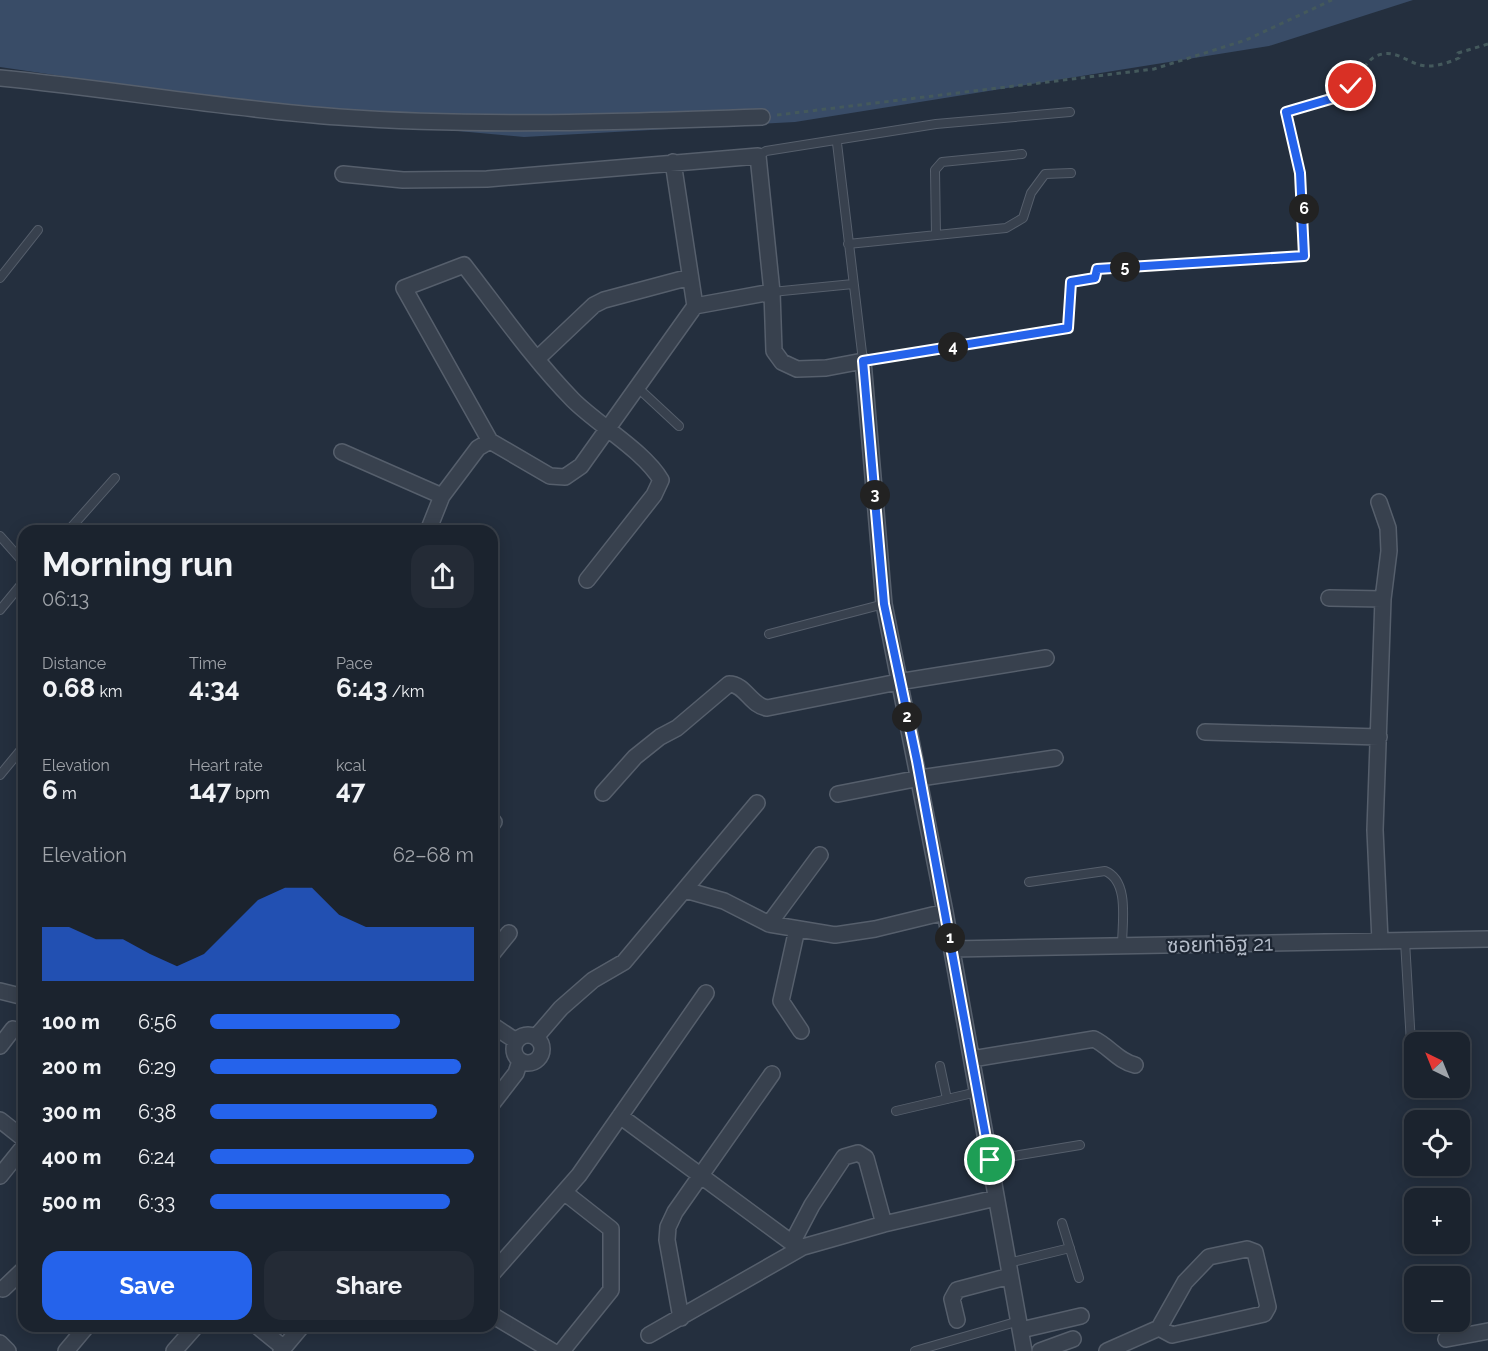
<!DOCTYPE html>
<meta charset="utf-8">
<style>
body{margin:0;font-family:Raleway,"Noto Sans Thai",sans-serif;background:#242b36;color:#f1f3f6;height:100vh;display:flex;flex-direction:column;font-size:22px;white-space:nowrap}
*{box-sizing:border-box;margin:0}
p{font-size:20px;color:#a0a4aa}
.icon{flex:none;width:33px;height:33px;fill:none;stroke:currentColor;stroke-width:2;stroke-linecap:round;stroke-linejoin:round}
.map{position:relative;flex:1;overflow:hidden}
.sheet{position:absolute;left:18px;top:525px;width:480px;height:807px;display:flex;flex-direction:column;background:#1b232e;border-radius:18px;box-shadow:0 3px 15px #0003,0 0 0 2px #39404a}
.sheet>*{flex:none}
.needle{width:39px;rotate:317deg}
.tools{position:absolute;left:1404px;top:1032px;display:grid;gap:12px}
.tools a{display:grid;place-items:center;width:66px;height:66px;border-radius:12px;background:#1b232e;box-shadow:0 3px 15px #0003,0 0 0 2px #39404a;font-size:30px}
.pin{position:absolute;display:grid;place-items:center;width:51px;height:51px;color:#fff;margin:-26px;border:3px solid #fff;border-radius:50%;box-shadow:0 2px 6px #0007}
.km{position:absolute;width:30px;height:30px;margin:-15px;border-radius:50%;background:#222;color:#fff;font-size:16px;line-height:30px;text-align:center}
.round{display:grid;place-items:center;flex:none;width:63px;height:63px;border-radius:18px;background:#242b36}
.summary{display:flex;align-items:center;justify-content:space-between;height:102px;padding:0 24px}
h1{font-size:33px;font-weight:700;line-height:45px}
.figures{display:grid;grid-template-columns:repeat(3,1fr);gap:9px;height:102px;padding:6px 24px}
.figures div{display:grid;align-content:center}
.figures b{font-size:26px;font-weight:700}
.figures small{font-size:16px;font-weight:400}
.figures p{font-size:16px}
.chart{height:168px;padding:12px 24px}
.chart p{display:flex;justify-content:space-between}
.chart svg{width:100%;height:108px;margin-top:6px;fill:#2563eb;opacity:.7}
.primary-button{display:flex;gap:12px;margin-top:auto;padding:12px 24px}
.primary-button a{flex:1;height:69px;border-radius:18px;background:#2563eb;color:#fff;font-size:24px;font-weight:700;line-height:69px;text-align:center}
.primary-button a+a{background:#242b36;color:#f1f3f6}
ul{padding:0 24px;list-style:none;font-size:20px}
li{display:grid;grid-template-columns:96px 72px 1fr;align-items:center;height:45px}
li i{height:15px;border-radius:8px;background:#2563eb}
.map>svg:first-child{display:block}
.water{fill:#394c67}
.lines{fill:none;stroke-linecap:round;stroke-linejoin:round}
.lane-casing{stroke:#565f6c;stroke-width:10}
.street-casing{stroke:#565f6c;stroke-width:18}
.path{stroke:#44595c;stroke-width:3;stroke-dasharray:4.5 4.5;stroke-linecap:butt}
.lane{stroke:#38414e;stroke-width:8}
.street{stroke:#38414e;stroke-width:15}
.route-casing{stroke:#fff;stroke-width:12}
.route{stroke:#2563eb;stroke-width:8}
.labels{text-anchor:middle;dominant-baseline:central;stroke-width:4.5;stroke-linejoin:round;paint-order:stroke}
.street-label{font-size:21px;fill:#b4bcc9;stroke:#1d2633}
</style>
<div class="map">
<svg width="1488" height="1351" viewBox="0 0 1488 1351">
<rect width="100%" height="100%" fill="#242f3e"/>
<path class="water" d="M0 0H1413L1269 46 795 122 524 137 403 126 0 67Z"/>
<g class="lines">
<defs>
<path id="lane" d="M837 143 863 361
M758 156 766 151 936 124 1070 112
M936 235 935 170 942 162 1022 154
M848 244 1006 228 1023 218 1031 193 1045 174 1071 173
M0 278 38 230
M772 292 853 284
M637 387 679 426
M68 531 115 478
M0 536 24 563
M0 610 24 581
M769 634 884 604
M0 775 24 746
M1029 882 1105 871C1130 881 1122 923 1122 946
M1405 941 1412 1061
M940 1066 947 1099
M896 1111 977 1092
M990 1160 1080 1145
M1062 1223 1079 1278
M1008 1263 1070 1248
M915 1351 1019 1321"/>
<path id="street" d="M0 78C113 89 226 109 339 117 480 127 621 122 762 117
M673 162 695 306
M343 174 403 180 487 179 758 156 772 292 774 351 782 362 797 369 826 368 863 361 884 604 945 912 1024 1351
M537 359 594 305 604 300 690 277
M342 452 442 496
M1379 502 1388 528 1389 551 1383 599 1375 830 1380 941
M428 531 442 496 478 448 490 441
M587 580 654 495 661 480C644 451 598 425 573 400 533 359 499 310 464 265L404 288 490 441 550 476 565 477 581 466 695 306 772 292
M1329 598 1383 599
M1205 732 1379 737
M603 793 635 757 660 737 677 728 729 684C745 684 751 706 767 708L898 682 1046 658
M838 794 920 778 1055 758
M492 824 494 822
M685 890 724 901 769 924 835 935 875 929 945 912
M769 924 820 855
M797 929 781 1001 801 1031
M952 949 1488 939
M492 954 509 933
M0 991 24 997
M492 1025 516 1041
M514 1049a14 14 0 1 1 28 0a14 14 0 1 1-28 0Z
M536 1037 561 1008 593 980 624 962 757 803
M0 1046 13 1029
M972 1059 1094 1039C1110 1047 1118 1061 1135 1065
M492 1104 516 1073 520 1061
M620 1116 792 1243 803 1247
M0 1120 24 1139
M0 1176 24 1146
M792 1243 812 1205 844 1157 858 1153 866 1158 884 1224
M492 1274 579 1175 706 993
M3 1289 24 1269
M492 1315 552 1351
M681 1318 667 1240 668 1227 675 1212 772 1074
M957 1320 952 1299 957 1290 1010 1276
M257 1326 284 1348
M1021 1330 1081 1316
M649 1335 803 1247 884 1224 996 1198
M1446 1339 1488 1331
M0 1343 8 1351
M66 1351 87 1326
M174 1351 196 1326
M281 1351 302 1326
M562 1351 611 1290V1229L564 1192
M1040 1351 1073 1339
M1107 1351 1159 1328 1185 1282 1209 1257 1247 1249 1255 1252 1268 1307 1264 1314 1172 1335 1159 1328"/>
</defs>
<use href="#lane" class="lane-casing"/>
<use href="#street" class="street-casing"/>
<path class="path" d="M777 115 1154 69 1246 40 1332 0
M876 359 1068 328 1071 282 1095 277 1097 269 1304 256 1301 173 1286 112C1308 106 1331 102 1349 87 1359 79 1365 61 1376 56 1397 47 1409 66 1428 66 1439 66 1450 62 1459 58L1458 53 1488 44"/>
<use href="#lane" class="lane"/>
<use href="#street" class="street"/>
</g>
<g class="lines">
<defs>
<path id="route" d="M990 1160 917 761 884 604 863 361 1068 328 1071 282 1095 278 1097 269 1304 256 1300 173 1286 112 1334 98 1351 86"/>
</defs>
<use href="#route" class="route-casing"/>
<use href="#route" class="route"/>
</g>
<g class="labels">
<g class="street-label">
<text transform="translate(1220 944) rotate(-1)">ซอยท่าอิฐ 21</text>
</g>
</g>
</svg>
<div class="tools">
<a><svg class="needle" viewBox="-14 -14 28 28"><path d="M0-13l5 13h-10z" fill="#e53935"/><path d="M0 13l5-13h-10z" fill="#a0a4aa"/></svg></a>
<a><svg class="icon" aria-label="locate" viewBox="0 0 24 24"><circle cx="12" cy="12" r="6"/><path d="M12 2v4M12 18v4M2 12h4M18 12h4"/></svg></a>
<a>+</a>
<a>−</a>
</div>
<div class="pin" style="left:990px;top:1160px;background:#1e9e55"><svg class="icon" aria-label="arrive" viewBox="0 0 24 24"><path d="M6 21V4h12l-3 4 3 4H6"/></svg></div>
<div class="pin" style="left:1351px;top:86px;background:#d93025"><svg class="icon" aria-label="check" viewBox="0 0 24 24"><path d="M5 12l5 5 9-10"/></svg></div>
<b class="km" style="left:950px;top:938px">1</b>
<b class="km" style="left:907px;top:717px">2</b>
<b class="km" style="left:875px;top:495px">3</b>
<b class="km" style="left:953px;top:347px">4</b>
<b class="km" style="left:1125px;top:267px">5</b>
<b class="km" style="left:1304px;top:209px">6</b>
<section class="sheet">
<div class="summary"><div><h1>Morning run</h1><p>06:13</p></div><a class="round"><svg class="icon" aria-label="share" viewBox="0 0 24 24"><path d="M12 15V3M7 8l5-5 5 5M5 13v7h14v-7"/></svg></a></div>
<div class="figures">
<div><p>Distance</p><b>0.68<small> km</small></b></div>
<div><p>Time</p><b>4:34</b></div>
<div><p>Pace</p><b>6:43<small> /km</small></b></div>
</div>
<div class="figures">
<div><p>Elevation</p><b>6<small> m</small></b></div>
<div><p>Heart rate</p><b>147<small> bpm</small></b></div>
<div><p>kcal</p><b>47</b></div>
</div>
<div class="chart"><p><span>Elevation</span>62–68 m</p>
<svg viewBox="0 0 160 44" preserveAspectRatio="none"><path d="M0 44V22L10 22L20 27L30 27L40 33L50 38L60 33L70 22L80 11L90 6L100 6L110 17L120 22L130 22L140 22L150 22L160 22V44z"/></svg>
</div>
<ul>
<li><b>100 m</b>6:56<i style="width:72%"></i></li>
<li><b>200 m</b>6:29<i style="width:95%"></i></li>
<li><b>300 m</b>6:38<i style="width:86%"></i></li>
<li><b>400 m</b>6:24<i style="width:100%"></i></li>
<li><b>500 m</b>6:33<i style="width:91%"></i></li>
</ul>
<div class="primary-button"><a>Save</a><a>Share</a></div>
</section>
</div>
